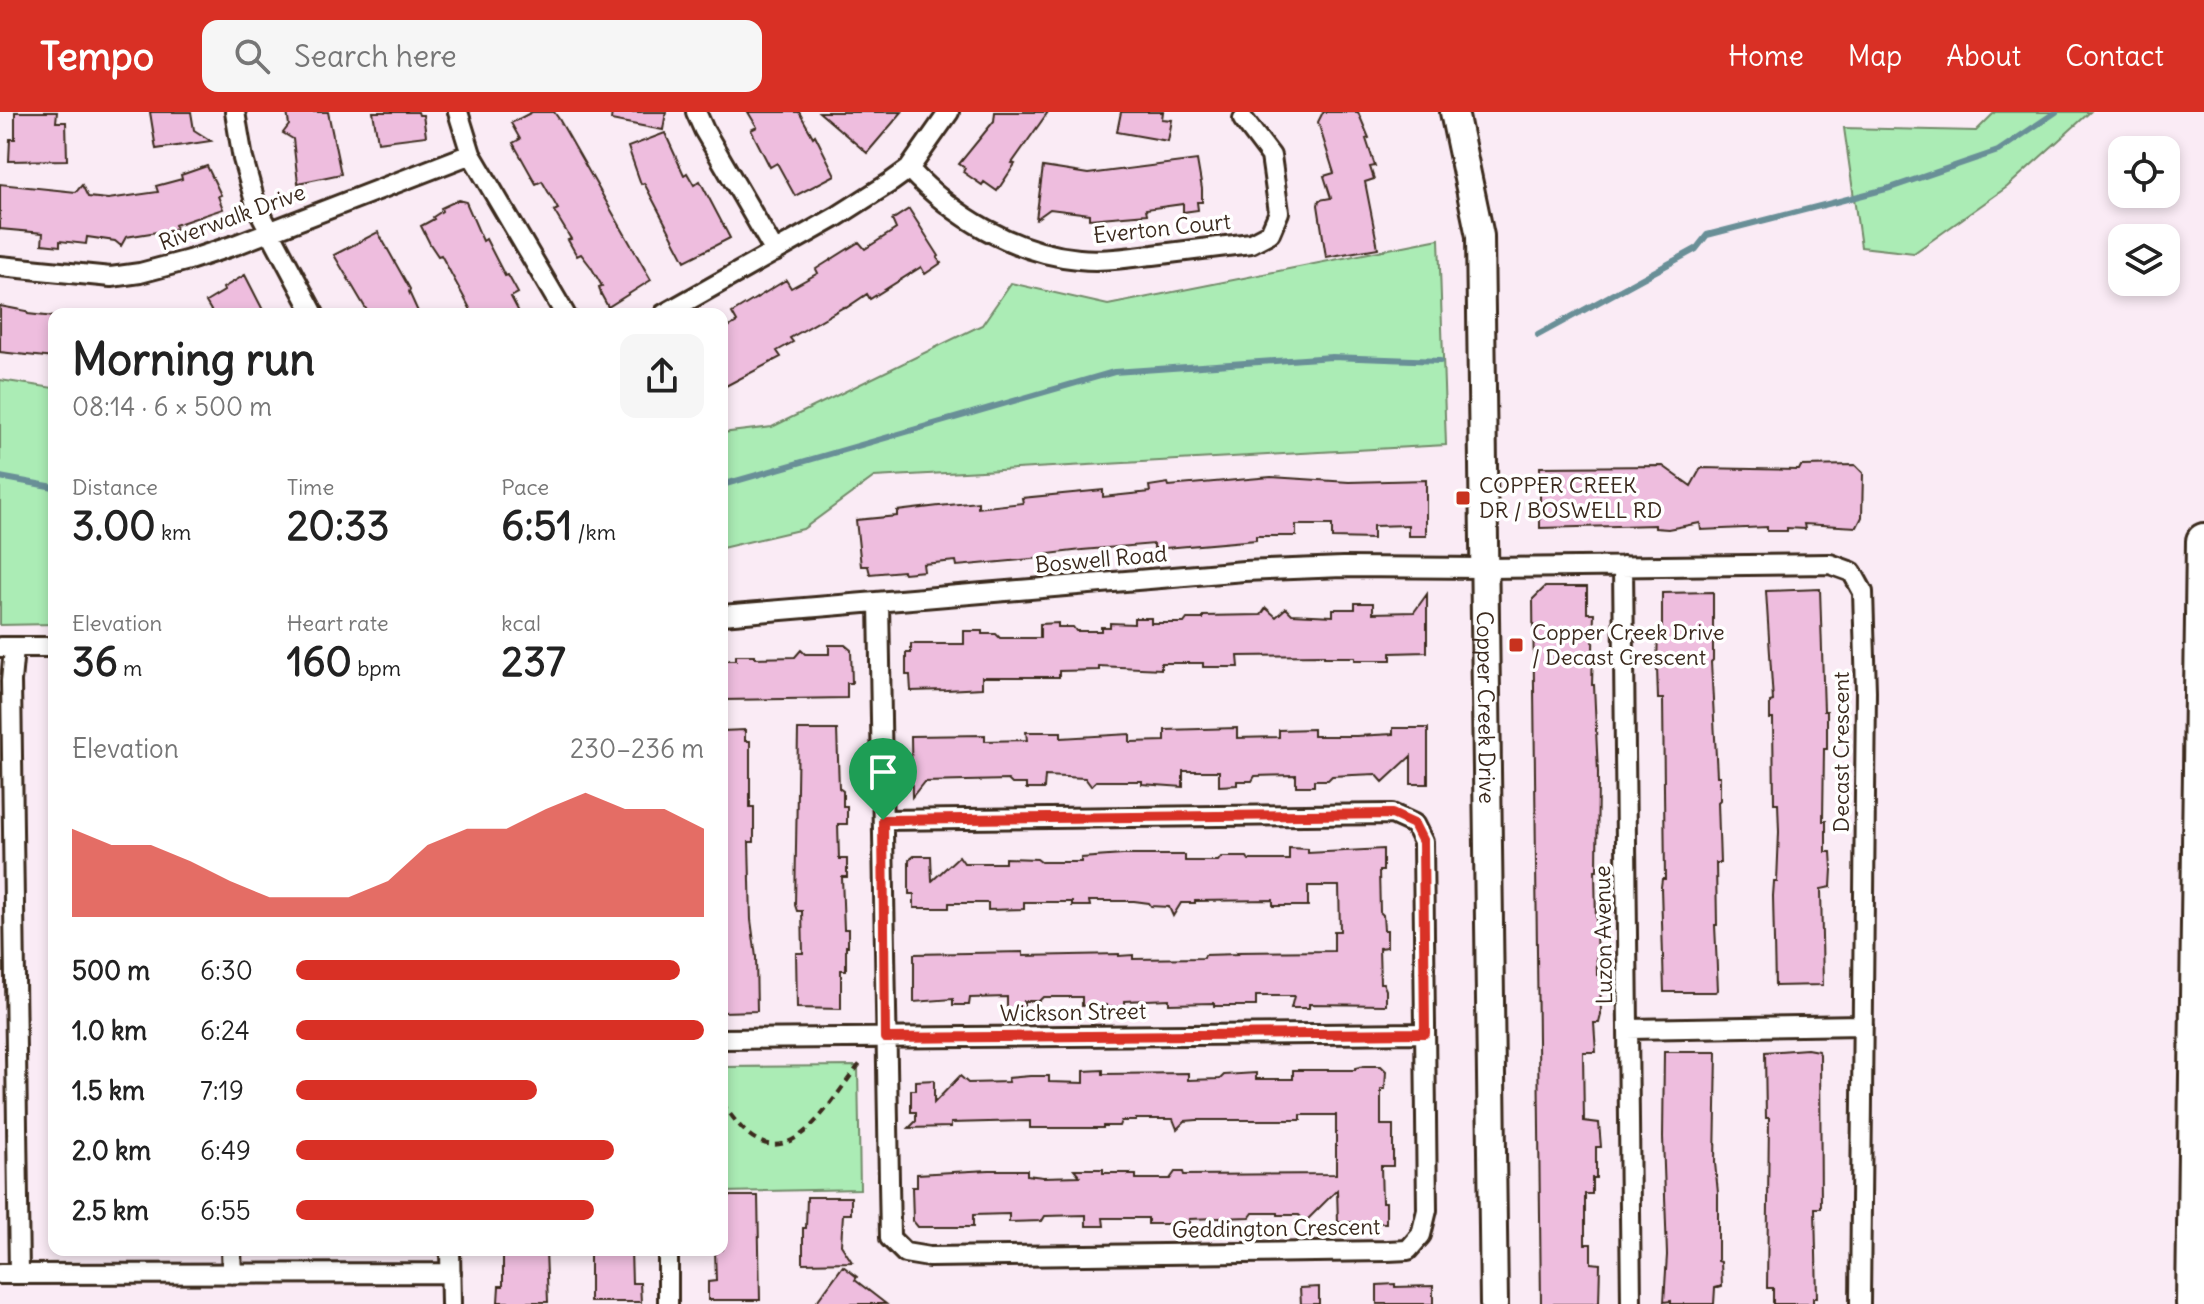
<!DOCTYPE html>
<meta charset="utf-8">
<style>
body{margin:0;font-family:Delius,sans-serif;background:#f6f6f6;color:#222;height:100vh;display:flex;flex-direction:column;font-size:30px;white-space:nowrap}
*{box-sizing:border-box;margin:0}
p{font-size:26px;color:#767676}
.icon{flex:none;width:44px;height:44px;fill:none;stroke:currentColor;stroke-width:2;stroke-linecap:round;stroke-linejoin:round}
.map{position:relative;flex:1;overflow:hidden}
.panel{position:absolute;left:48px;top:196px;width:680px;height:948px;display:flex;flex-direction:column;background:#fff;border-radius:16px;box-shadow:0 4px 12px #0003}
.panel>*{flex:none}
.controls{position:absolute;left:2108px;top:24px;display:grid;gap:16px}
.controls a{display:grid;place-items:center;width:72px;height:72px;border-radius:16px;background:#fff;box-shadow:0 4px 12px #0003;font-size:40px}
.pin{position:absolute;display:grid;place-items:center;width:68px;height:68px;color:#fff;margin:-82px -34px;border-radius:50% 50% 50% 0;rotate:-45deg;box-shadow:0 0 8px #0007}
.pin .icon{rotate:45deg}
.round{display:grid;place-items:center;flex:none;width:84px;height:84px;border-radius:16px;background:#f6f6f6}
.overview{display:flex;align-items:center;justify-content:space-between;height:136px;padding:0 24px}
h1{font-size:44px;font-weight:800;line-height:60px}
.stats{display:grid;grid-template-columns:repeat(3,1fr);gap:12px;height:136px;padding:8px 24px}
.stats div{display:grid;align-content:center}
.stats b{font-size:40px;font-weight:800}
.stats small{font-size:22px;font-weight:400}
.stats p{font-size:22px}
.chart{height:224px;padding:16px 24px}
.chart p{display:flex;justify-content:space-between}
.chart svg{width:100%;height:144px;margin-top:8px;fill:#d93025;opacity:.7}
ul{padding:0 24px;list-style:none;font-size:26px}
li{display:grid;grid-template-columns:128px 96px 1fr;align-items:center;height:60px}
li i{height:20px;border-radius:10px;background:#d93025}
header{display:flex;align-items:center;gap:48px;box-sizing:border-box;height:112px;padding:0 40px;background:#d93025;color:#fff}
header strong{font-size:38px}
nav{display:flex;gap:44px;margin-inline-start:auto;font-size:28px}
.search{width:560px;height:72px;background:#f6f6f6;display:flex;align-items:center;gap:20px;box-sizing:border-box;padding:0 28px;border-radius:16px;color:#767676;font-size:30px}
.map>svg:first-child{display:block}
.green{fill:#abecb5;stroke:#738b6a;stroke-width:2}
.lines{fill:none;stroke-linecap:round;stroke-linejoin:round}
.stream{stroke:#698f97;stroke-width:6}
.building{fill:#eebdde;stroke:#3b2a1e;stroke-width:2}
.street-casing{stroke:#3b2a1e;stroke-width:24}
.secondary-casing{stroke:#3b2a1e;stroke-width:32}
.highway-casing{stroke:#3b2a1e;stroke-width:40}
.path{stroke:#3b2a1e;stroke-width:4;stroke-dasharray:8 6;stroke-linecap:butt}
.street{stroke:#fff;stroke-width:18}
.secondary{stroke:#fff;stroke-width:26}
.highway{stroke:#fff;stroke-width:34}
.route-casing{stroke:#fff;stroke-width:16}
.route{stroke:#d93025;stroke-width:10}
.poi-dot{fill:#c8321e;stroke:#fff;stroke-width:3}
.labels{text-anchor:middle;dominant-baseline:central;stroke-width:7;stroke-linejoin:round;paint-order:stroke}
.street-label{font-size:22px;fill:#3b2a1e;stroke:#fff}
.poi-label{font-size:22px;fill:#3b2a1e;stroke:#fff;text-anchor:start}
</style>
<header>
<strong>Tempo</strong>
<div class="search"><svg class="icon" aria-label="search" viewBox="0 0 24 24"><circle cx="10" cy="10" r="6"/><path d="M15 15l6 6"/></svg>Search here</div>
<nav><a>Home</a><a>Map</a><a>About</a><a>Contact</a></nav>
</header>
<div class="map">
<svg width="2204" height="1192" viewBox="0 0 2204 1192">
<rect width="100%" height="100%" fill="#faebf5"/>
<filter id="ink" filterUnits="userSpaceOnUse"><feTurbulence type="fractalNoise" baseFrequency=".0125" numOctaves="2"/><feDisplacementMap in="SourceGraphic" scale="16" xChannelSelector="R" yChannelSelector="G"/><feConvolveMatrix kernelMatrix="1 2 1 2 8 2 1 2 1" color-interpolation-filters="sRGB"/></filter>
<g filter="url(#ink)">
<path class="green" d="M1995 0H2090L2007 75 1914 141 1861 135 1844 16 1976 19Z
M1439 127 1446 333 874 365 803 417 722 436V321L772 315 982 213 1011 171 1108 193Z
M0 268 54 276V512L0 513Z
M858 954 860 1077 722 1080V955Z"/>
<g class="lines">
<path class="stream" d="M1538 223 1696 137 1707 123 1890 76 1998 39 2056 0
M0 365 54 375
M722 373 1114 260 1332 245 1440 249"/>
</g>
<path class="building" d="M15 0H57L56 10H66L67 48 9 49 10 27H15Z
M150 0H191L194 18 211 29 156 37Z
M287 0H328L341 62 298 71 293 27 283 21 289 13Z
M373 0H418L419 3H423L426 24 378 30Z
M532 0H554L559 7 651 168 608 195 601 182 599 175 602 174 591 155 581 142 577 144 568 128 571 127 554 99 558 97 542 69 536 72 513 31 520 27 511 11Z
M612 0H666L663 18 611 8Z
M748 0H799L813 25 815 23 835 63 795 84 777 51 770 55 751 18 757 15Z
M819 0H902L867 41Z
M995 0H1048L1012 51 1015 52 997 79 984 70 982 73 963 60 965 56 959 52 994 9Z
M1121 0H1163L1162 7 1172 8 1168 29 1117 20Z
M1323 0H1358L1369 26 1366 27 1375 54 1370 55 1374 67 1365 70 1378 136 1326 145 1318 93 1319 88 1331 86 1324 64 1334 61 1318 10Z
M665 21 684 63 687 61 694 73 700 69 730 126 685 149 644 71 641 72 628 35Z
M1197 48 1202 77V90H1197L1198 98 1183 100V92L1146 97 1147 102 1089 107V102L1050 97 1036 107 1043 55 1088 62Z
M207 54 221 83 218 84 223 97 175 113 176 117 126 125 121 134 115 129 87 125 86 132 60 129V134L42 132 43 121 0 117V72L76 80 82 73 88 85 108 87 158 80 156 74 182 67 181 63Z
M458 88 466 90 483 129 486 127 505 164 508 163 518 181 511 185 520 202H473L441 143 438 144 430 132 421 114 434 107 433 105 442 99 441 96Z
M909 97 939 144 937 146 941 151 925 162 921 155 870 187 867 182 846 196 844 195 790 226 793 230 777 239 781 245 722 276V219L737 210 732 201 786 168 791 176 818 161 816 157 859 130 865 137 896 117 892 108Z
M378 120 410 177 409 180 419 202H369L334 143Z
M245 163 265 202H213L206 190 224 179 223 176Z
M0 194 26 199 28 202 54 205V246L0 240Z
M1855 353 1863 361 1862 405 1857 415 1804 412 1805 417 1787 416V419H1767V415L1701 418 1700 411 1668 417 1655 416V413L1540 416V355L1663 354 1691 374 1701 356 1799 358 1801 354Z
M1271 365 1349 370 1426 368V424H1408V413L1373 414V427L1332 426V413H1296V424H1256V428L1165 436H1154V432L1082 438 1048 442 1049 445 1042 446 957 454 956 449 923 452 924 459 904 461 903 459 870 462 868 454H861L856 408 897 404V399L939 394 978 390V396L1023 391 1022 386 1103 378V385L1150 380 1149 374 1168 371 1169 374Z
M1545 475H1587V501H1594L1592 573H1594L1598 661 1597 758H1595L1597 863H1600L1601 903 1599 911H1594L1596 940H1583L1584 1009 1599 1011 1601 1035H1596V1066H1592V1082H1585V1132H1591V1151L1600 1152 1599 1192H1541L1533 487Z
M1820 477 1824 599H1827V637H1824L1823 709H1826V740H1831L1832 757 1831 775 1821 777 1823 873 1775 874 1773 784 1774 770H1777L1779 720 1778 691H1774L1773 607H1770V590L1773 589 1766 479Z
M1713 480V548L1711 550 1717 664H1720V688L1718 690 1720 751H1716L1717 813H1715L1718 878 1715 880H1664L1661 775 1662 767H1665L1663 587H1658L1657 555 1658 517H1662V481Z
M1427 482V540L1391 541V548H1355V545H1324V543L1238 544 1239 555H1203V551H1161V557L1099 554V558L1059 559V565H982V576L946 578 911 579 910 563H906V541H911V532H964V519H982V522H996L1000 526H1040V512L1058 511V515H1073L1076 519H1101V515H1110V511L1134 512V506H1151V511H1184L1187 507H1203V504L1261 503 1266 496 1276 505 1286 496 1292 502 1333 504V497H1355V491H1373V501L1414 500Z
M829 533H845L851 538 852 571H847V586L722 588V548H736V543H755V546L795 545 801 538 805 542H829Z
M1237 616V626L1279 625V618L1313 617V624H1356L1393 622V616H1428V672H1411V644L1383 670 1376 662 1353 663 1332 664 1328 668H1314V674H1296V663L1255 664 1252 669H1237V673L1219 674V659H1183V675L1142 672V669H1096L1091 674 1085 666 1045 664 1044 677H1026V672H1012L1008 668 924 670 912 685 911 624 985 623V629L1027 628 1026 620H1061V626L1130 622V630L1165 629V618Z
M745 618V629H750V695H754V730H749L751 808 756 845 757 899 722 900V619Z
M798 618H837L839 676 843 679V694H847V712H838L839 747H847V765H842L844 817H848V834H846V858H841V897L797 896 796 841H803L802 799H797L795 793Z
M1289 736 1308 737V741L1383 737V759H1379L1380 800 1383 803 1384 818H1387V835L1379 836 1380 871H1383L1386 878V893L1309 892V896H1291L1294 884H1256V894H1214V891L1169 892V887L1125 889V895L1106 896V893L1082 894V885H1043L1039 889H1024V897H1007V885L970 886 969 893H953V887L914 890V842L1023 840V844L1119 842V844L1133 843V847L1204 846 1205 843 1238 842 1237 840 1334 839V819H1340L1339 774H1308V794H1273V788L1195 789V791H1181L1173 804 1169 795 1151 794 1149 791 1134 789H1089L1090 794H1072V790H1024V797L988 798V791H949V796H914V782H909V748L914 744H931L932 769 959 744 964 751H1005V746L1037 747 1041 750H1081V746L1123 743H1185V749H1218L1221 745H1247L1249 748H1289Z
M1807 937 1818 939 1820 942 1821 1096H1815L1817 1186H1813V1192H1773V1176H1767L1769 1006H1766L1765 940Z
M1664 940H1717L1715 1051 1718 1081V1149L1721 1150 1722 1174 1715 1176 1714 1192H1671V1189L1664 1190 1667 1143 1663 1025Z
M1364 954H1381L1386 959 1385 977H1381V1013H1393V1054H1381L1382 1090H1386V1111L1338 1110 1337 1078 1305 1110 1299 1103H1278V1101H1253L1250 1105 1189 1107V1111L1165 1112H1148V1106H1103L1104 1114H1086V1103L1045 1104 1042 1109 1009 1110V1102L973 1103V1115H918L913 1109 912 1075H917V1062L989 1058H1027V1063L1043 1065 1080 1064 1074 1057H1103V1061H1130L1129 1063H1136V1067H1170L1175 1060H1183L1184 1063 1336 1062V1003H1301V1008H1197L1185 1009 1177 1017 1173 1007H1136V1009H1121L1119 1014H1103V1016H1030V1009L951 1011V1015L909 1016 916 1009V1000H911V978H916V969L934 968V991L960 964 968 971 1009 970 1008 966 1030 964H1049V970L1084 971V959L1103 958V962L1188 961V968L1220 967 1224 963 1256 961V967H1293V958H1355V956Z
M722 1084H758L760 1188H708V1170L716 1169 715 1138H722Z
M807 1085H851V1102H843L841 1133 852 1150 803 1151V1116H806Z
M503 1138H546L548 1190H498L499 1174H503Z
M590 1138H631L632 1171H640L641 1190H590Z
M843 1154 857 1165 855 1168 886 1192H815Z
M1395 1172V1175L1433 1174V1192H1377V1173Z
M1319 1175V1192H1301L1300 1176Z"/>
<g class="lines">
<defs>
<path id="street" d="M235 0 243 47 256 93 314 202
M458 0 471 42 565 202
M696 0 704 18 775 140
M909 57C953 104 1013 141 1079 147 1104 150 1128 145 1153 143 1185 139 1218 135 1251 131L1270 121 1279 100 1271 44 1243 7
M0 154 111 165 140 161 189 148 235 133 471 42
M664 202 836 105 891 70 909 57 949 0
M1623 454 1631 1192
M879 491 890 1126 905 1141 929 1145 1387 1139 1408 1138 1421 1123 1427 1098 1423 730 1414 712 1392 702 883 708
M722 503 1244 459 1343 455 1486 456 1830 452 1852 460 1863 480 1866 579 1860 1192
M0 535H54
M14 537 11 569 19 1162
M1628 917 1863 913
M722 927 1425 921
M231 1138 232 1162
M450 1138 451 1192
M668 1138V1192
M0 1162 451 1161"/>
<g id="secondary">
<path id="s1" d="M1454 0 1480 124 1494 1192"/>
</g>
<path id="highway" d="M2194 1192 2204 429"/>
</defs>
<use href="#street" class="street-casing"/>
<use href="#secondary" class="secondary-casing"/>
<use href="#highway" class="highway-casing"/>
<path class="path" d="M722 991C732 1004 742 1020 757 1028 800 1052 837 978 860 952"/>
<use href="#street" class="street"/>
<use href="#secondary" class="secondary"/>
<use href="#highway" class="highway"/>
</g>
</g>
<g class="lines" filter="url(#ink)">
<defs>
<path id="route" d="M1392 702 1414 712 1423 730 1425 921 885 926 883 708Z"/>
</defs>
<use href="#route" class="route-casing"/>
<use href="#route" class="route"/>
</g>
<g class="poi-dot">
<rect x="1455" y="378" width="16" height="16" rx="4"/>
<rect x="1508" y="525" width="16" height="16" rx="4"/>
</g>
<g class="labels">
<g class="street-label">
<text transform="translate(232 105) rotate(-20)">Riverwalk Drive</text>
<text transform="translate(1162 116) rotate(-6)">Everton Court</text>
<text transform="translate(1101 447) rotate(-5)">Boswell Road</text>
<text stroke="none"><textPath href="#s1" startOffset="598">Copper Creek Drive</textPath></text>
<text transform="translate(1841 640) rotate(-90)">Decast Crescent</text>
<text transform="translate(1603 823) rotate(-91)">Luzon Avenue</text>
<text transform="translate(1073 900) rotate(-1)">Wickson Street</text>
<text transform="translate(1276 1116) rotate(-1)">Geddington Crescent</text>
</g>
<g class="poi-label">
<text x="1479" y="373">COPPER CREEK<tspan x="1479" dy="25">DR / BOSWELL RD</tspan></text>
<text x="1532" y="520">Copper Creek Drive<tspan x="1532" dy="25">/ Decast Crescent</tspan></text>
</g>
</g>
</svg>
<div class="controls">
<a><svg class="icon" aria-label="locate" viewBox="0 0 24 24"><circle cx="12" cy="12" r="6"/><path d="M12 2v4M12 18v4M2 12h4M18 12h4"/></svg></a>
<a><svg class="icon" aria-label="layers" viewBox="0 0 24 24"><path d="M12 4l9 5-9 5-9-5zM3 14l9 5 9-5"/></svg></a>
</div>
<div class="pin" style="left:883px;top:708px;background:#1e9e55"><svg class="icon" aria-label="arrive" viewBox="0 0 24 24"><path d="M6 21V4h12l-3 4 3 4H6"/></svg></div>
<section class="panel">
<div class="overview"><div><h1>Morning run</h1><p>08:14 · 6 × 500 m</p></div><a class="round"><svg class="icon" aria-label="share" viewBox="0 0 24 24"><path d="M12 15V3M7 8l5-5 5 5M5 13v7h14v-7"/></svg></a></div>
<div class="stats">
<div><p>Distance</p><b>3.00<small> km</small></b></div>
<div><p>Time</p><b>20:33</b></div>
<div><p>Pace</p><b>6:51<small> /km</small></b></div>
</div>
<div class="stats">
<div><p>Elevation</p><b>36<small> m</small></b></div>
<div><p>Heart rate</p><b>160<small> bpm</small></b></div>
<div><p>kcal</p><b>237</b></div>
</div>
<div class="chart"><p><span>Elevation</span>230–236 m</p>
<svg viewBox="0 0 160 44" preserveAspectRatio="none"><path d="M0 44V17L10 22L20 22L30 27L40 33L50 38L60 38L70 38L80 33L90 22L100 17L110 17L120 11L130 6L140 11L150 11L160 17V44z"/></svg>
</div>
<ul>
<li><b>500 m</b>6:30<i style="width:94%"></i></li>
<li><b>1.0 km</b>6:24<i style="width:100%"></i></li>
<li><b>1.5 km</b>7:19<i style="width:59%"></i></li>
<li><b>2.0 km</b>6:49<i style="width:78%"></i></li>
<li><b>2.5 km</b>6:55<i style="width:73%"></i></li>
</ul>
</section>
</div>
